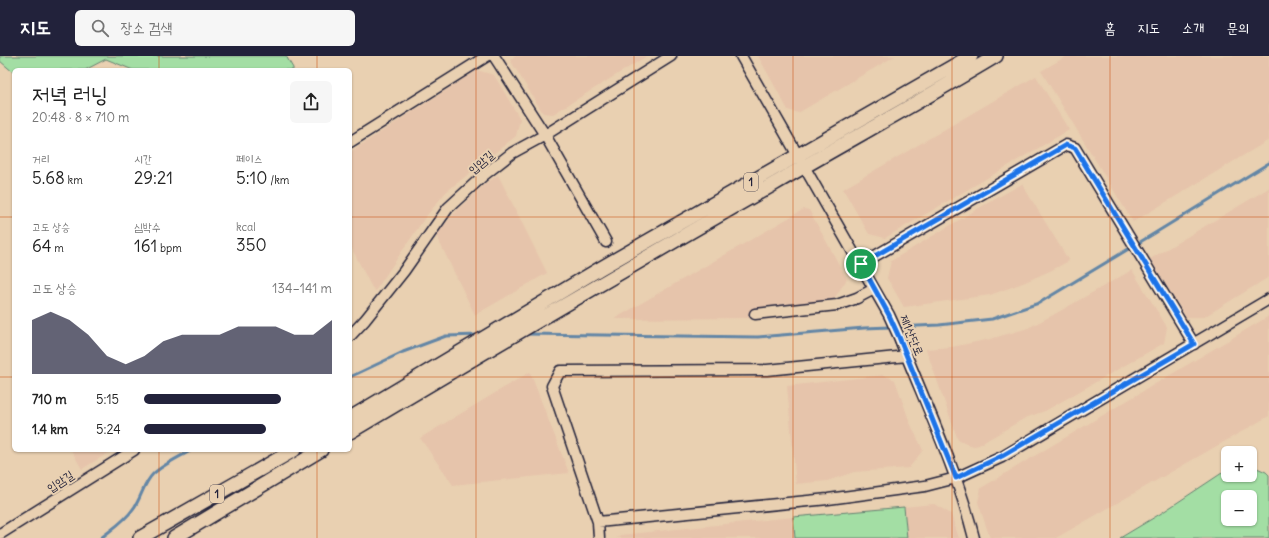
<!DOCTYPE html>
<html lang="ko">
<meta charset="utf-8">
<style>
body{margin:0;font-family:Delius,"Poor Story",sans-serif;background:#f6f6f6;color:#222;height:100vh;display:flex;flex-direction:column;font-size:15px;white-space:nowrap}
*{box-sizing:border-box;margin:0}
p{font-size:13px;color:#767676}
.icon{flex:none;width:22px;height:22px;fill:none;stroke:currentColor;stroke-width:2;stroke-linecap:round;stroke-linejoin:round}
.map{position:relative;flex:1;overflow:hidden}
.panel{position:absolute;left:12px;top:12px;width:340px;height:384px;display:flex;flex-direction:column;background:#fff;border-radius:6px;box-shadow:0 1px 3px #0004}
.panel>*{flex:none}
.controls{position:absolute;left:1221px;top:390px;display:grid;gap:8px}
.controls a{display:grid;place-items:center;width:36px;height:36px;border-radius:6px;background:#fff;box-shadow:0 1px 3px #0004;font-size:20px}
.pin{position:absolute;display:grid;place-items:center;width:34px;height:34px;color:#fff;margin:-17px;border:2px solid #fff;border-radius:50%;box-shadow:0 1px 4px #0007}
.round{display:grid;place-items:center;flex:none;width:42px;height:42px;border-radius:6px;background:#f6f6f6}
.summary{display:flex;align-items:center;justify-content:space-between;height:68px;padding:0 20px}
h1{font-size:22px;font-weight:600;line-height:30px}
.stats{display:grid;grid-template-columns:repeat(3,1fr);gap:6px;height:68px;padding:4px 20px}
.stats div{display:grid;align-content:center}
.stats b{font-size:17px;font-weight:600}
.stats small{font-size:11px;font-weight:400}
.stats p{font-size:11px}
.chart{height:112px;padding:8px 20px}
.chart p{display:flex;justify-content:space-between}
.chart svg{width:100%;height:72px;margin-top:4px;fill:#22223b;opacity:.7}
ul{padding:0 20px;list-style:none;font-size:13px}
li{display:grid;grid-template-columns:64px 48px 1fr;align-items:center;height:30px}
li i{height:10px;border-radius:5px;background:#22223b}
header{display:flex;align-items:center;gap:24px;box-sizing:border-box;height:56px;padding:0 20px;background:#22223b;color:#fff}
header strong{font-size:19px}
nav{display:flex;gap:22px;margin-inline-start:auto;font-size:14px}
.search{width:280px;height:36px;background:#f6f6f6;display:flex;align-items:center;gap:10px;box-sizing:border-box;padding:0 14px;border-radius:6px;color:#767676;font-size:15px}
.map>svg:first-child{display:block}
.built{fill:#e6c4ab}
.green{fill:#a3dea4;stroke:#628070;fill-rule:evenodd}
.lines{fill:none;stroke-linecap:round;stroke-linejoin:round}
.stream{stroke:#6386a6;stroke-width:3}
.minor-casing{stroke:#22223b;stroke-width:13}
.major-casing{stroke:#22223b;stroke-width:16}
.minor{stroke:#e9d0b1;stroke-width:10}
.major{stroke:#e9d0b1;stroke-width:13}
.route-casing{stroke:#fff;stroke-width:8}
.route{stroke:#1a73e8;stroke-width:5}
.grid{fill:none;stroke:#ca5113;stroke-width:1;stroke-opacity:0.55}
.labels{text-anchor:middle;dominant-baseline:central;stroke-width:4;stroke-linejoin:round;paint-order:stroke}
.shield{fill:#e9d0b1;stroke:#5e565e;stroke-width:1}
.shield-label{font-size:11px;font-weight:bold;fill:#22223b}
.street-label{font-size:12px;fill:#22223b;stroke:#e9d0b1}
</style>
<header>
<strong>지도</strong>
<div class="search"><svg class="icon" aria-label="search" viewBox="0 0 24 24"><circle cx="10" cy="10" r="6"/><path d="M15 15l6 6"/></svg>장소 검색</div>
<nav><a>홈</a><a>지도</a><a>소개</a><a>문의</a></nav>
</header>
<div class="map">
<svg width="1269" height="482" viewBox="0 0 1269 482">
<rect width="100%" height="100%" fill="#e9d0b1"/>
<filter id="ink" filterUnits="userSpaceOnUse"><feTurbulence type="fractalNoise" baseFrequency=".025" numOctaves="2"/><feDisplacementMap in="SourceGraphic" scale="8" xChannelSelector="R" yChannelSelector="G"/><feConvolveMatrix kernelMatrix="1 2 1 2 8 2 1 2 1" color-interpolation-filters="sRGB"/></filter>
<g filter="url(#ink)">
<path class="built" d="M516 0H647L553 58 543 57 510 4Z
M758 0H895L798 57 788 54Z
M1067 0H1269V84L1133 166 1041 15Z
M477 14 494 19 520 63 516 80 446 136 424 163 375 235 371 230 350 189V96Z
M1036 20 1069 74 885 182 869 178 843 133Z
M498 119 547 217 475 259 436 179 458 153 485 128Z
M1022 128 1069 205 1052 214 1023 227 990 239 904 251 887 222 891 205 979 152Z
M1269 132V221L1204 261H1186L1150 203Z
M804 153 809 154 847 223 834 243 769 252 753 253V262L614 263Z
M1132 214 1167 271 1164 287 1045 355 1025 362 979 389 974 390 967 388 958 384 926 293 952 291 990 283 1028 272 1053 259Z
M1269 260V360L1056 482H990L978 446 981 432Z
M530 316 569 417 453 429 420 382Z
M884 319 895 324 910 367 923 394 909 412 854 416 827 425 796 428 787 330Z
M71 394H113L82 413Z
M934 448 951 458 959 482H907L904 451Z
M793 461 795 482H617L620 479Z"/>
<path class="green" d="M0 0H286L293 12V14H133L106 3 85 14H14V17L0 5Z
M1250 409 1266 416 1269 419V482H1120L1160 458 1228 413V419H1250ZM1228 441H1250V463H1228Z
M904 451 907 482H795L793 461Z"/>
<g class="lines">
<path class="stream" d="M897 271 939 269 992 263 1039 247 1155 177 1269 107
M525 278 758 281 864 272 891 271
M350 321 403 296 446 280 480 279
M101 482C112 473 125 465 133 453 141 443 143 428 153 418 164 408 179 401 192 394"/>
<defs>
<path id="minor" d="M494 0 545 79 606 186
M741 0 889 259 899 281C925 347 957 414 974 482
M350 86 487 0
M861 208 1066 89 1075 92 1194 288
M755 258 837 249 857 242 874 233
M350 280 365 264 404 215 448 152 484 119 512 97 545 79 671 0
M598 466 828 443 925 430 956 422 1002 401 1269 243
M0 478 134 394
M599 482 598 466 552 330 560 315 767 314 907 300"/>
<path id="major" d="M350 362 601 212 971 0
M350 376C491 292 632 209 774 128 848 85 923 44 996 0
M140 482 294 394
M174 482 321 394"/>
</defs>
<use href="#minor" class="minor-casing"/>
<use href="#major" class="major-casing"/>
<use href="#minor" class="minor"/>
<use href="#major" class="major"/>
</g>
</g>
<g class="lines" filter="url(#ink)">
<defs>
<path id="route" d="M1066 89 1075 92 1194 288 1002 400 956 422 899 281 889 259 861 208Z"/>
</defs>
<use href="#route" class="route-casing"/>
<use href="#route" class="route"/>
</g>
<path class="grid" d="M159 0V14M317 0V14M476 0V482M634 0V482M793 0V482M952 0V482M1110 0V482M0 161H14M350 161H1269M0 321H14M350 321H1269M159 394V482M317 394V482"/>
<g class="labels">
<g class="shield">
<rect x="744" y="117" width="14" height="18" rx="3"/>
<rect x="210" y="429" width="14" height="18" rx="3"/>
</g>
<g class="shield-label">
<text x="751" y="126">1</text>
<text x="217" y="438">1</text>
</g>
<g class="street-label">
<text transform="translate(481 106) rotate(-40)">입암길</text>
<text transform="translate(912 279) rotate(67)">제1산단로</text>
<text transform="translate(60 425) rotate(-33)">입암길</text>
</g>
</g>
</svg>
<div class="controls">
<a>+</a>
<a>−</a>
</div>
<div class="pin" style="left:861px;top:208px;background:#1e9e55"><svg class="icon" aria-label="arrive" viewBox="0 0 24 24"><path d="M6 21V4h12l-3 4 3 4H6"/></svg></div>
<section class="panel">
<div class="summary"><div><h1>저녁 러닝</h1><p>20:48 · 8 × 710 m</p></div><a class="round"><svg class="icon" aria-label="share" viewBox="0 0 24 24"><path d="M12 15V3M7 8l5-5 5 5M5 13v7h14v-7"/></svg></a></div>
<div class="stats">
<div><p>거리</p><b>5.68<small> km</small></b></div>
<div><p>시간</p><b>29:21</b></div>
<div><p>페이스</p><b>5:10<small> /km</small></b></div>
</div>
<div class="stats">
<div><p>고도 상승</p><b>64<small> m</small></b></div>
<div><p>심박수</p><b>161<small> bpm</small></b></div>
<div><p>kcal</p><b>350</b></div>
</div>
<div class="chart"><p><span>고도 상승</span>134–141 m</p>
<svg viewBox="0 0 160 44" preserveAspectRatio="none"><path d="M0 44V11L10 6L20 11L30 20L40 33L50 38L60 33L70 24L80 20L90 20L100 20L110 15L120 15L130 15L140 20L150 20L160 11V44z"/></svg>
</div>
<ul>
<li><b>710 m</b>5:15<i style="width:73%"></i></li>
<li><b>1.4 km</b>5:24<i style="width:65%"></i></li>
</ul>
</section>
</div>
